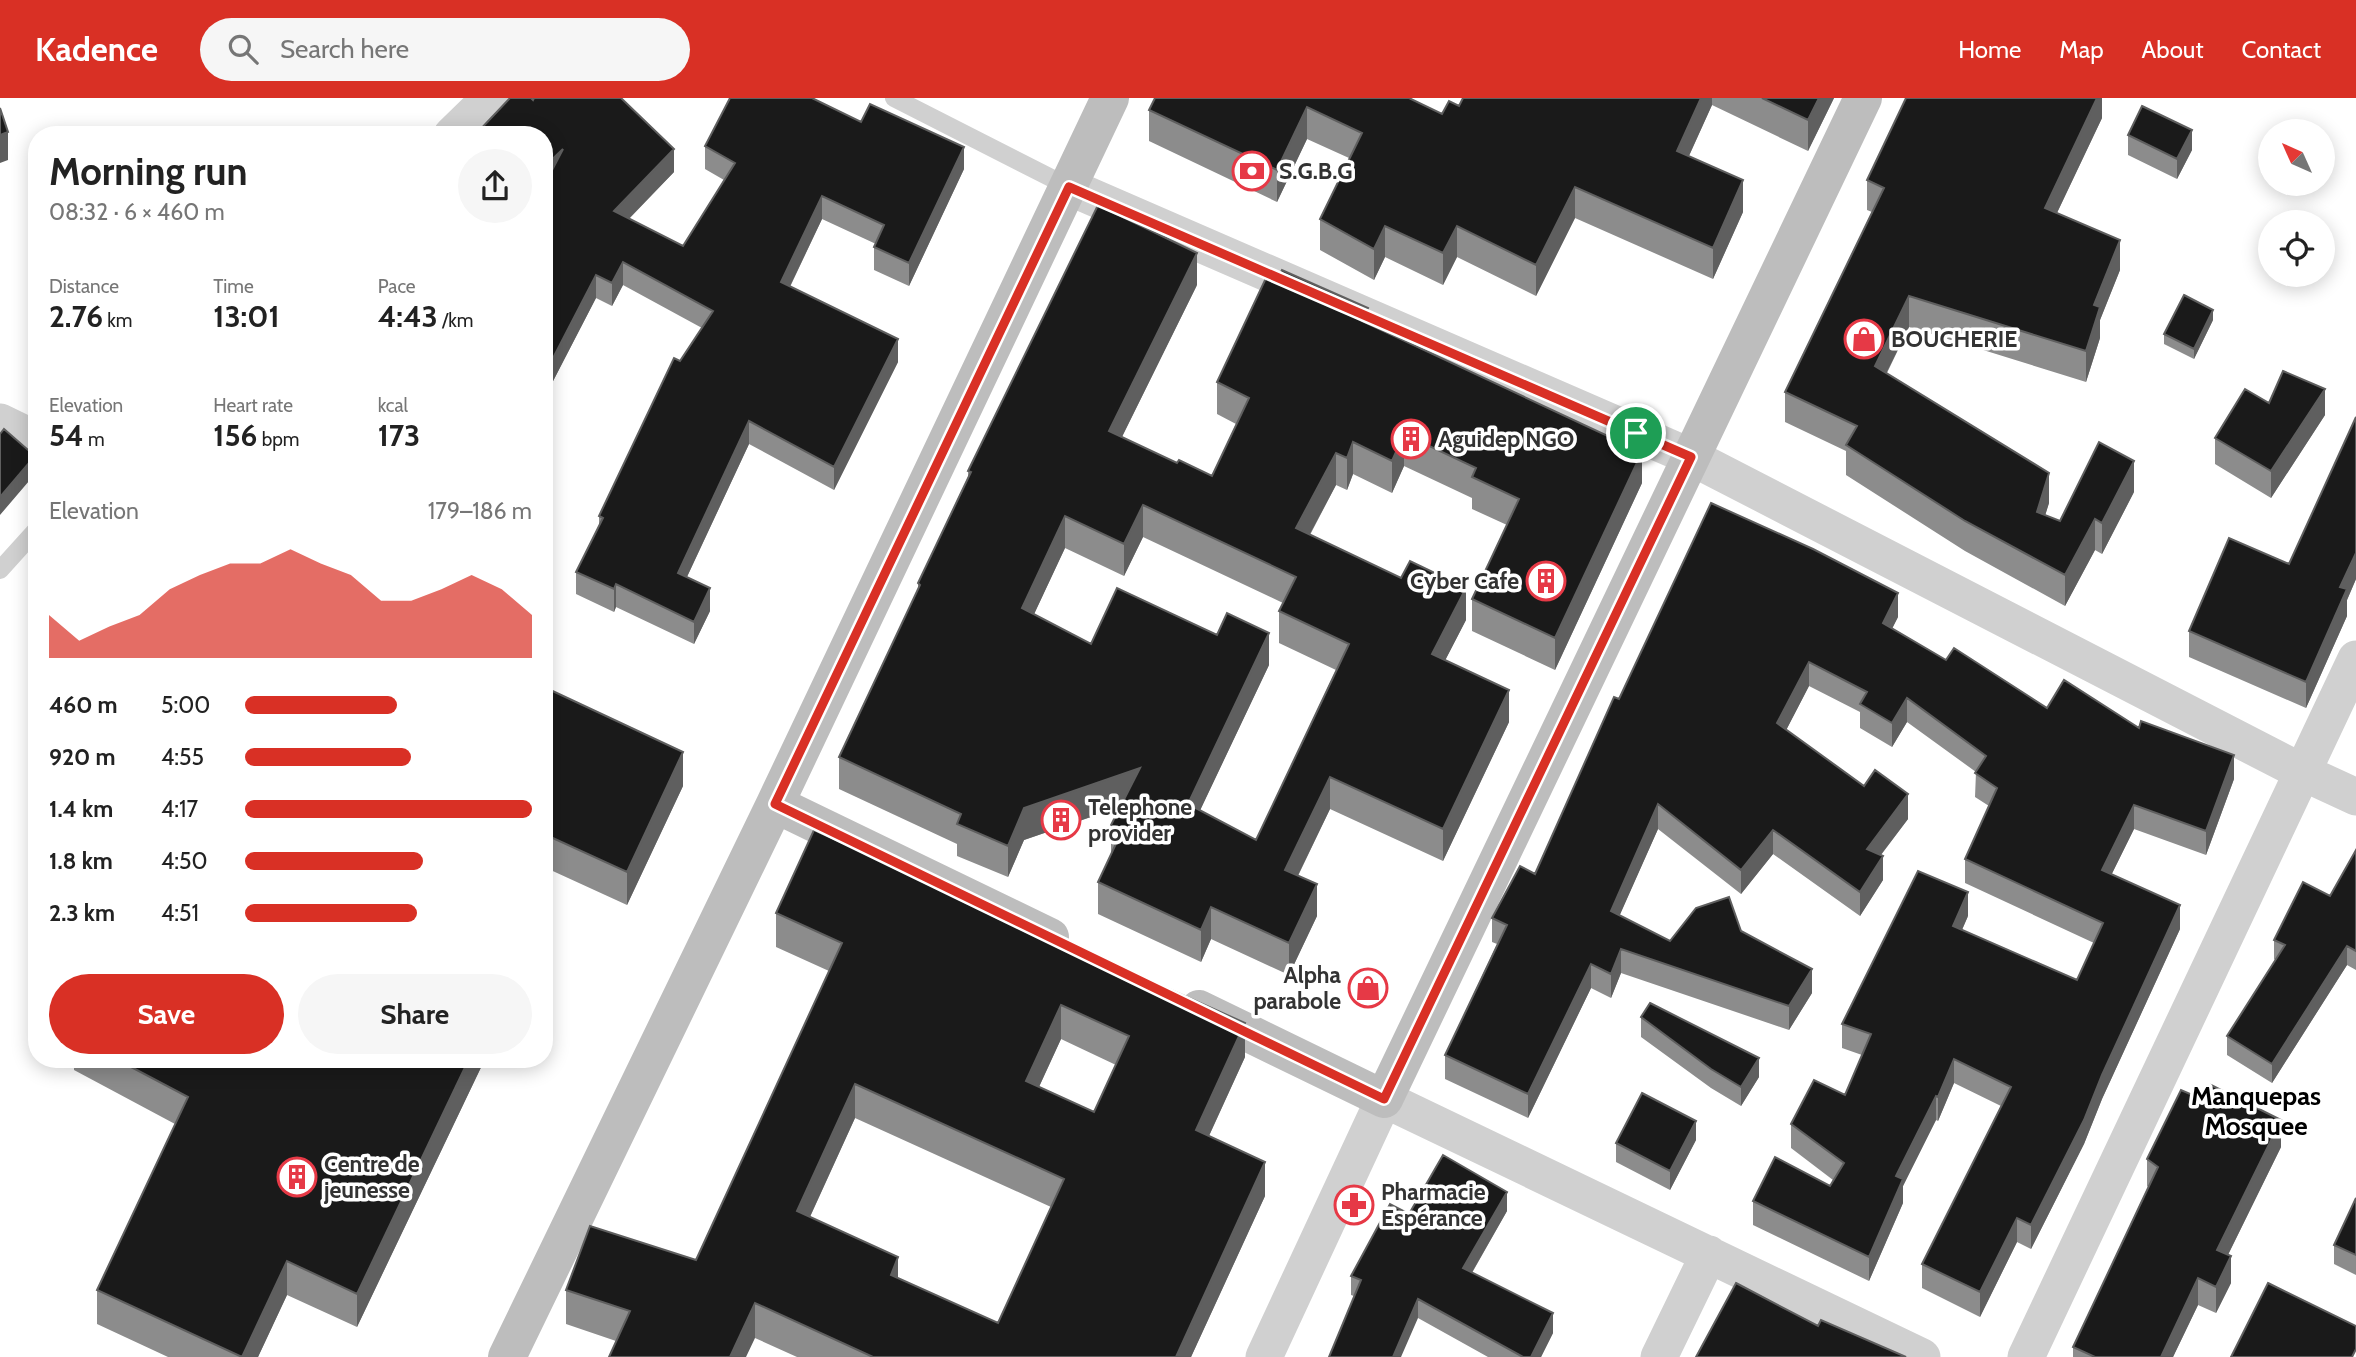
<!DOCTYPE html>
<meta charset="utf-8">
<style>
body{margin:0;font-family:Cabin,sans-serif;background:#f6f6f6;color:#222;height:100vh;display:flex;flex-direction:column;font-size:26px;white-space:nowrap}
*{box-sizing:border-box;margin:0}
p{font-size:23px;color:#767676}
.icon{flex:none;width:38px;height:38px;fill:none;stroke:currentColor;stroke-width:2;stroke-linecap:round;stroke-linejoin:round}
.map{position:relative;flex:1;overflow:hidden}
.panel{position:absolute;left:28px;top:28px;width:525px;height:942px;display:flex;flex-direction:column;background:#fff;border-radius:28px;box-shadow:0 4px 18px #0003}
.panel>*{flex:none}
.needle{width:46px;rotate:315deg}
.fabs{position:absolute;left:2258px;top:21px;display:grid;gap:14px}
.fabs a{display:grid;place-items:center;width:77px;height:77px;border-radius:50%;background:#fff;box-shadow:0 4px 18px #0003;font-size:35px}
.pin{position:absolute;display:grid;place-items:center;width:60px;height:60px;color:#fff;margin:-30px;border:4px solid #fff;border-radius:50%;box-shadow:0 2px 7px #0007}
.round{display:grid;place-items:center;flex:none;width:74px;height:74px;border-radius:37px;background:#f6f6f6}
.headline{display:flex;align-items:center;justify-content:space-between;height:119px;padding:0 21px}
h1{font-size:38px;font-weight:800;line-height:52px}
.metrics{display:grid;grid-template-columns:repeat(3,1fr);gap:10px;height:119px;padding:7px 21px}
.metrics div{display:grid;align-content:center}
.metrics b{font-size:30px;font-weight:800}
.metrics small{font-size:19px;font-weight:400}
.metrics p{font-size:19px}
.chart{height:196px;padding:14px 21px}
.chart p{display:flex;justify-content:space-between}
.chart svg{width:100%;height:126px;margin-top:7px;fill:#d93025;opacity:.7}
.primary-button{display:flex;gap:14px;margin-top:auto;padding:14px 21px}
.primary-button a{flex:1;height:80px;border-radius:42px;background:#d93025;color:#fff;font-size:28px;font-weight:800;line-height:80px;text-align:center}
.primary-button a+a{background:#f6f6f6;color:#222}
ul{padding:0 21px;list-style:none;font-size:23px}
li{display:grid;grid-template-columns:112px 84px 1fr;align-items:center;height:52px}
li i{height:18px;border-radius:9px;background:#d93025}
header{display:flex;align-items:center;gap:42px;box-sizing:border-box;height:98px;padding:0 35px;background:#d93025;color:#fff}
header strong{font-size:33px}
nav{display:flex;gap:38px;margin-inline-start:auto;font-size:24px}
.search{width:490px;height:63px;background:#f6f6f6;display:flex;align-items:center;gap:18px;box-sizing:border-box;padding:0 24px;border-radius:38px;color:#767676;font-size:26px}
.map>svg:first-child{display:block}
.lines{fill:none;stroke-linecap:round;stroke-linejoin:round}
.lane{stroke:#d0d0d0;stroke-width:18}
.street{stroke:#d0d0d0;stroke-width:37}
.secondary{stroke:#bdbdbd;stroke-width:38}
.wall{fill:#8c8c8c;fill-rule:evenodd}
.shaded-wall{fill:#5f5f5f}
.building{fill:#1a1a1a;stroke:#5f5f5f;stroke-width:2;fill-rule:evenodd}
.route-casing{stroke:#fff;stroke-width:14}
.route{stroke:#d93025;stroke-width:9}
.labels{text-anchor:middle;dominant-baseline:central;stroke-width:7;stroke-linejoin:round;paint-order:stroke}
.poi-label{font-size:23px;font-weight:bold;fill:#333;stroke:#fff;text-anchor:start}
.quarter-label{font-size:26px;font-weight:bold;fill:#000;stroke:#fff}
</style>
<header>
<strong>Kadence</strong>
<div class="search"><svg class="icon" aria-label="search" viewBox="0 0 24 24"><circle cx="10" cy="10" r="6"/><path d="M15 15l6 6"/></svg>Search here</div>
<nav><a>Home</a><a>Map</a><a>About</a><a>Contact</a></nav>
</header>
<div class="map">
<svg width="2356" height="1259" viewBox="0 0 2356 1259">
<rect width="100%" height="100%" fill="#fff"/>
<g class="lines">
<path class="lane" d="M894 0 1069 89
M0 472 37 431"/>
<path class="street" d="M452 37 490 0
M1069 89 1691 359 2302 674 2356 699
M0 324 37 342
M1264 1259 1384 1001 1922 1259
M1659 1259 1709 1156
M2026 1259 2356 561"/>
<path class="secondary" d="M775 706 1050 839
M1199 911 1384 1001 1863 0
M507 1259 775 706 1110 0"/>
</g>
<path class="wall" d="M1155 0 1442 16 1459 8 1463 0H1834L1808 53 1712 7 1689 58 1743 114 1713 181 1575 120 1536 198 1457 159 1443 187 1385 159 1374 182 1320 152V121L1349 60 1307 41 1277 104 1149 43V12Z
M2102 0V20L2057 115 2120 172 2100 222V240L2086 284 1909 229 1887 275 2049 405 2045 417 2060 423 2134 394 2102 456 2095 452 2065 508 1965 453 1846 377V353L1785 324V294L1872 114 1867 112V82Z
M533 2 674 74 629 121 683 148 724 82 705 71V48L861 24 964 71 909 188 874 172V149L876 146 822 121 790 189 898 264 834 392 749 346 687 479 710 513 694 546 616 509 614 514 576 496V474L599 429V418L680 263 702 230 623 187 612 208 596 200 551 287 544 283V92Z
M2128 37 2192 52 2177 81 2128 57Z
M37 170V204L34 200V172Z
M1197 187 1122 339 1177 365 1212 378 1236 326 1217 316V284L1368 226 1642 385 1555 572 1472 533V501L1507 427 1472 411V400L1404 368 1392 395 1353 376 1347 392 1336 387 1310 437 1466 522 1445 562 1509 624 1443 763 1330 711 1298 778 1317 818 1289 877 1211 841 1201 864 1098 816V784L1111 757V727L1120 709 1024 742 1008 779 957 758V746L839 691V659L918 492V485L968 379V373ZM1143 439 1283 505 1279 513V545L1336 572 1256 742 1200 712 1269 567 1091 546 1034 516 1065 450 1124 478Z
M2213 222 2194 261 2164 246V236Z
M2269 305 2325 317 2271 400 2215 366V340Z
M2356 319V481L2347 502V518L2306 610 2189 559V533L2289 466Z
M1898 519 1892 530 1946 562 2047 610 2139 630 2234 681 2206 757 2134 731 2111 777 2180 831 2102 1001 2084 1046 2031 1151 2017 1144 1980 1219 1922 1190V1166L2001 1008 1954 985 1938 1023 1936 1022 1903 1088V1105L1869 1183 1753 1127V1103L1830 1088 1833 1082 1791 1050V1026L1845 997 1862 957 1842 950V926L1968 818 1962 832 2077 882 2094 845 1965 785V761L1989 708 1975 699 1976 674 1907 624 1892 649 1860 630V614L1809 588 1786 632 1908 721 1881 757 1883 782 1860 818 1773 756 1741 796 1658 731 1619 818 1670 843 1741 833 1812 895 1789 932 1621 875 1611 900 1591 890 1528 1020 1445 981V957L1497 846 1492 844V820L1535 776 1619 601Z
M544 589 683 688 627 807 544 769Z
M2356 752V872L2347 867 2272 985 2227 957V938L2275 862 2274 861V842L2330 798Z
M776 815 1245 959 1209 1038 1265 1098 1191 1259H797L755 1240 616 1243 566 1226V1192L696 1162 829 873 776 849ZM1061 941 1116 967 1094 1014 1039 989ZM855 1020 1051 1109 998 1225 898 1180 810 1119Z
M1641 919 1759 979 1741 1008 1711 990 1641 939Z
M74 961H485L357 1229 287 1197 258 1259H168L97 1226V1192L175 1026 74 972Z
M1696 1042 1670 1092 1616 1064V1045Z
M2281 1049 2228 1157 2231 1185 2216 1215 2198 1207 2173 1259H2073V1249L2148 1089 2147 1088V1061Z
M2356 1100V1177L2334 1166V1147Z
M1507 1113 1472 1175 1553 1235 1541 1259H1488L1418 1220 1351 1197V1178L1409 1116Z"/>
<path class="shaded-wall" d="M1701 0H1712V7L1677 84V53Z
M1819 0H1834L1808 53V22Z
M2097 0H2102V20L2045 140V110Z
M1307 9V41L1277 104V72Z
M2192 32V52L2177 81V61Z
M8 34V62L0 65V37Z
M964 49V71L909 188V165Z
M563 51 552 81 549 78V87L544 91V69Z
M674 51V74L614 136V113Z
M1743 82V114L1713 181V150Z
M1575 89V120L1536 198V167Z
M822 98V121L781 207V184Z
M1385 128V159L1374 182V151Z
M1457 128V159L1443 187V155Z
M2120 142V172L2100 222V240L2086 284V253L2094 207Z
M1197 155V187L1109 365V333Z
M623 164V187L612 208V185Z
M596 177V200L551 287V264Z
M1909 198V229L1875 298V268Z
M1368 210V242L1362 223Z
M2213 212V222L2194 261V251Z
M898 241V264L834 392V369Z
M2325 291V317L2271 400V373Z
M749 323V346L678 498V475Z
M1404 336V368L1392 395V363Z
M1353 344V376L1347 392V360Z
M1642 354V385L1555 572V540Z
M1336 355V387L1296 462V430Z
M35 358V376L0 417V399Z
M2134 363V394L2102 456V425Z
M2049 375V405L2037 444V414Z
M1143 407V439L1124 478V446Z
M1065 418V450L1022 542V510Z
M2095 421V452L2065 508V477Z
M2356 455V481L2347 502V518L2306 610V584L2340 489Z
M616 486V509L614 514V491Z
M710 490V513L694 546V524Z
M1466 490V522L1432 588V556Z
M1898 495V519L1883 549V525Z
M1269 535V567L1188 738V706Z
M1809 564V588L1777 650V625Z
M1509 592V624L1443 763V731Z
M1907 600V624L1892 649V625Z
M683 654V688L627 807V774Z
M2234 657V681L2206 757V733Z
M1140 670V702L1024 742 1008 779V748L1024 710Z
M1330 679V711L1285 804V772Z
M1908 696V721L1867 775V751Z
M1658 706V731L1611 837V813Z
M2134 707V731L2102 796V772Z
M1773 732V756L1741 796V772Z
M1883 758V782L1860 818V794Z
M1317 786V818L1289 877V845Z
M1968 794V818L1953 852V828Z
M2180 807V831L2102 1001 2084 1046 2031 1151V1127L2102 977Z
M1211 809V841L1201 864V832Z
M2347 848V867L2272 985V966Z
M1621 851V875L1611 900V876Z
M1591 866V890L1528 1020V996Z
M1812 871V895L1789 932V908Z
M1061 907V941L1026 1017V983Z
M1245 925V959L1196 1066V1032Z
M1759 960V979L1741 1008V989Z
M469 961H485L357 1229V1196Z
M1954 961V985L1938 1023V999Z
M855 986V1020L797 1147V1113Z
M1936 998V1022L1903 1088V1105L1869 1183V1159L1896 1078Z
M2281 1022V1049L2217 1179V1152Z
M1696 1023V1042L1670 1092V1073Z
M1265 1064V1098L1191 1259H1176Z
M1507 1094V1113L1463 1190V1170Z
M2017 1120V1144L1980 1219V1194Z
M2231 1158V1185L2216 1215V1189Z
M898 1159V1193L891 1177Z
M287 1163V1197L258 1259H242Z
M2198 1180V1207L2173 1259H2161Z
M1418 1201V1220L1401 1259H1393Z
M755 1205V1240L746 1259H730Z
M1553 1215V1235L1541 1259H1531Z"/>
<path class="building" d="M510 0H531L533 2 534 0H621L674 51 614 113 683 148 735 65 705 48 730 0H812L861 24 870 6 964 49 909 165 874 149 884 127 822 98 781 184 898 241 834 369 749 323 678 475 710 490 694 524 616 486 614 491 576 474 603 420 599 418 674 260 680 263 713 213 623 164 612 185 596 177 551 264 544 261V92L552 81 549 78 563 51 544 69V37H475Z
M1155 0H1409L1442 16 1449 3 1459 8 1463 0H1701L1677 53 1743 82 1713 150 1575 89 1536 167 1457 128 1443 155 1385 128 1374 151 1320 121 1362 35 1307 9 1277 72 1149 12Z
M1762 0H1819L1808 22Z
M1906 0H2097L2045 110 2120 142 2094 207 2100 209 2086 253 1909 198 1875 268 2049 375 2037 414 2060 423 2099 344 2134 363 2102 425 2095 421 2065 477 1965 423 1846 347 1857 328 1785 294 1884 90 1867 82Z
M2142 8 2192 32 2177 61 2128 37Z
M0 10 8 34 0 37Z
M1098 107 1197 155 1109 333 1177 365 1179 362 1212 378 1249 300 1217 284 1266 180 1276 184 1282 172 1368 210 1362 223 1642 354 1555 540 1472 501 1519 401 1472 379 1476 370 1404 336 1392 363 1353 344 1347 360 1336 355 1296 430 1401 480 1410 463 1466 490 1432 556 1509 592 1443 731 1330 679 1285 772 1317 786 1289 845 1211 809 1201 832 1098 784 1122 733 1111 727 1140 670 1024 710 1008 748 957 726 961 716 839 659 920 487 918 485 971 374 968 373ZM1143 407 1296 479 1279 513 1349 546 1256 742 1188 706 1269 535 1227 515 1217 537 1117 490 1091 546 1022 510 1065 418 1124 446Z
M2184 197 2213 212 2194 251 2164 236Z
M2283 273 2325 291 2271 373 2215 340 2245 291 2269 305Z
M2356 319V455L2340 489 2347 491 2306 584 2189 533 2229 440 2289 466Z
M4 331 35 358 0 399V336Z
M1711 405 1813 451 1898 495 1883 525 1946 562 1954 550 2047 610 2064 582 2139 630 2141 623 2234 657 2206 733 2134 707 2102 772 2180 807 2102 977 2084 1022 2031 1127 2017 1120 1980 1194 1922 1166 2011 989 1954 961 1938 999 1936 998 1896 1078 1903 1081 1869 1159 1753 1103 1775 1059 1830 1088 1844 1065 1791 1026 1814 982 1845 997 1871 936 1842 926 1918 773 1968 794 1953 828 2077 882 2103 825 1965 761 1997 690 1975 675 1986 658 1907 600 1892 625 1860 606 1867 594 1809 564 1777 625 1864 688 1875 672 1908 696 1867 751 1883 758 1860 794 1773 732 1741 772 1658 706 1611 813 1670 843 1696 810 1729 799 1741 833 1812 871 1789 908 1621 851 1611 876 1591 866 1528 996 1445 957 1507 827 1492 820 1520 768 1535 776 1614 599 1619 601Z
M544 589 683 654 627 774 544 736Z
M814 732 1245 925 1196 1032 1265 1064 1176 1259H873L755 1205 730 1259H609L630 1213 566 1192 590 1128 696 1162 842 845 776 815ZM1061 907 1129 938 1094 1014 1026 983ZM855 986 1064 1081 998 1225 891 1177 898 1159 797 1113Z
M2356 752V853L2347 848 2272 966 2227 938 2285 847 2274 842 2303 784 2330 798Z
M1650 905 1759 960 1741 989 1711 971 1641 919Z
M116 961H469L357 1196 287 1163 242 1259 97 1192 188 999Z
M2211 987 2281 1022 2217 1152 2231 1158 2216 1189 2198 1180 2161 1259H2095L2073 1249 2158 1069 2147 1061 2181 992 2204 1002Z
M1642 995 1696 1023 1670 1073 1616 1045Z
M1443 1057 1507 1094 1463 1170 1553 1215 1531 1259H1523L1418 1201 1393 1259H1329L1361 1182 1351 1178 1390 1106 1409 1116Z
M2356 1100V1157L2334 1147Z
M1736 1185 1818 1228 1821 1222 1906 1259H1696Z
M2268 1185 2356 1228V1251L2352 1259H2231Z"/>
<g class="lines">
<defs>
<path id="route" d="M1069 89 1691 359 1384 1001 775 706Z"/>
</defs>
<use href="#route" class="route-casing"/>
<use href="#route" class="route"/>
</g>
<defs>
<symbol id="bank-ring" viewBox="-11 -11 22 22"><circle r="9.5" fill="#fff" stroke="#e63946" stroke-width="1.5"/><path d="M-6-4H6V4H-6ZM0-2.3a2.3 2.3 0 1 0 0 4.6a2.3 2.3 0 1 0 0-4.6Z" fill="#e63946"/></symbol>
<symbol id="shop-ring" viewBox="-11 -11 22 22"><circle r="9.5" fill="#fff" stroke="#e63946" stroke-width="1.5"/><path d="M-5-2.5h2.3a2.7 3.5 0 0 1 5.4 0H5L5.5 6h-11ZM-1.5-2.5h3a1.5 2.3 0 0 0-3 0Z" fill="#e63946"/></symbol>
<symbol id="building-ring" viewBox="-11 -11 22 22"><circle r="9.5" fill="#fff" stroke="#e63946" stroke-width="1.5"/><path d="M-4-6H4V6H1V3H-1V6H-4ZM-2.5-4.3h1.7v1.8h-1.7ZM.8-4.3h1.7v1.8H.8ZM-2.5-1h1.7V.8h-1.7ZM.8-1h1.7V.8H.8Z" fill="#e63946"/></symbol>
<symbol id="pharmacy-ring" viewBox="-11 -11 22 22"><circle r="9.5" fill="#fff" stroke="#e63946" stroke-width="1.5"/><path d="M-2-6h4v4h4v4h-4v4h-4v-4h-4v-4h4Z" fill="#e63946"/></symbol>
</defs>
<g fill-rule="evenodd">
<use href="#bank-ring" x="1230" y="51" width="44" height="44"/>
<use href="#shop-ring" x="1842" y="219" width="44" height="44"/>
<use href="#building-ring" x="1389" y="319" width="44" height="44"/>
<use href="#building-ring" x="1524" y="461" width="44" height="44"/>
<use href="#building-ring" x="1039" y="700" width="44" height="44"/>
<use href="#shop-ring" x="1346" y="868" width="44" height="44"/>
<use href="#building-ring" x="275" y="1057" width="44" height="44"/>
<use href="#pharmacy-ring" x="1332" y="1085" width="44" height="44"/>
</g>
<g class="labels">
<g class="poi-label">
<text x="1279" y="73">S.G.B.G</text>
<text x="1891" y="241">BOUCHERIE</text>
<text x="1438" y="341">Aguidep NGO</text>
<text x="1519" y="483" text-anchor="end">Cyber Cafe</text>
<text x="1088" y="709">Telephone<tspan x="1088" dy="26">provider</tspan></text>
<text x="1341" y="877" text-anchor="end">Alpha<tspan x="1341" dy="26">parabole</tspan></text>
<text x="324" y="1066">Centre de<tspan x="324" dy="26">jeunesse</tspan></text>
<text x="1381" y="1094">Pharmacie<tspan x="1381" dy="26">Espérance</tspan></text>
</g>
<g class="quarter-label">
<text x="2256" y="998">Manquepas<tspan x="2256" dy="30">Mosquee</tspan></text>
</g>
</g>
</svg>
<div class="fabs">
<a><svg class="needle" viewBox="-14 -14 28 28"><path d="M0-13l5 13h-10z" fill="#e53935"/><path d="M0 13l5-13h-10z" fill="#767676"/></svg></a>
<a><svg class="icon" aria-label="locate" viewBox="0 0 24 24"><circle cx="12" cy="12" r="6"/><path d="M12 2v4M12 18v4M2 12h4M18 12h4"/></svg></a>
</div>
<div class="pin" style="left:1636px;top:335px;background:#1e9e55"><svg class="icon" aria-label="arrive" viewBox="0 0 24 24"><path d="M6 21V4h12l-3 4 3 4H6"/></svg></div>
<section class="panel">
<div class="headline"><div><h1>Morning run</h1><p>08:32 · 6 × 460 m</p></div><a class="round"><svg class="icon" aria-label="share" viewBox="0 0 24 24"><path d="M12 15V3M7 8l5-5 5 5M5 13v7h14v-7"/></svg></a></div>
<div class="metrics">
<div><p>Distance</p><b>2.76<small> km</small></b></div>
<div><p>Time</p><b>13:01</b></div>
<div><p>Pace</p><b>4:43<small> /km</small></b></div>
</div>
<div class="metrics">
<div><p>Elevation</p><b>54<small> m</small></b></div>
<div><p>Heart rate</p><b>156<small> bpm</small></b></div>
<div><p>kcal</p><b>173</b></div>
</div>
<div class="chart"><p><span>Elevation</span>179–186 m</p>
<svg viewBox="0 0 160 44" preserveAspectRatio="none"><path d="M0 44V29L10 38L20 33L30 29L40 20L50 15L60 11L70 11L80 6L90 11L100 15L110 24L120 24L130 20L140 15L150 20L160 29V44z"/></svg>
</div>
<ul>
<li><b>460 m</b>5:00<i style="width:53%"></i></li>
<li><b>920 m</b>4:55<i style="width:58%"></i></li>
<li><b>1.4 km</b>4:17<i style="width:100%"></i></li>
<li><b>1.8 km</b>4:50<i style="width:62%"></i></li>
<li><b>2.3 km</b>4:51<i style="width:60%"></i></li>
</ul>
<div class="primary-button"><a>Save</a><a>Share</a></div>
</section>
</div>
